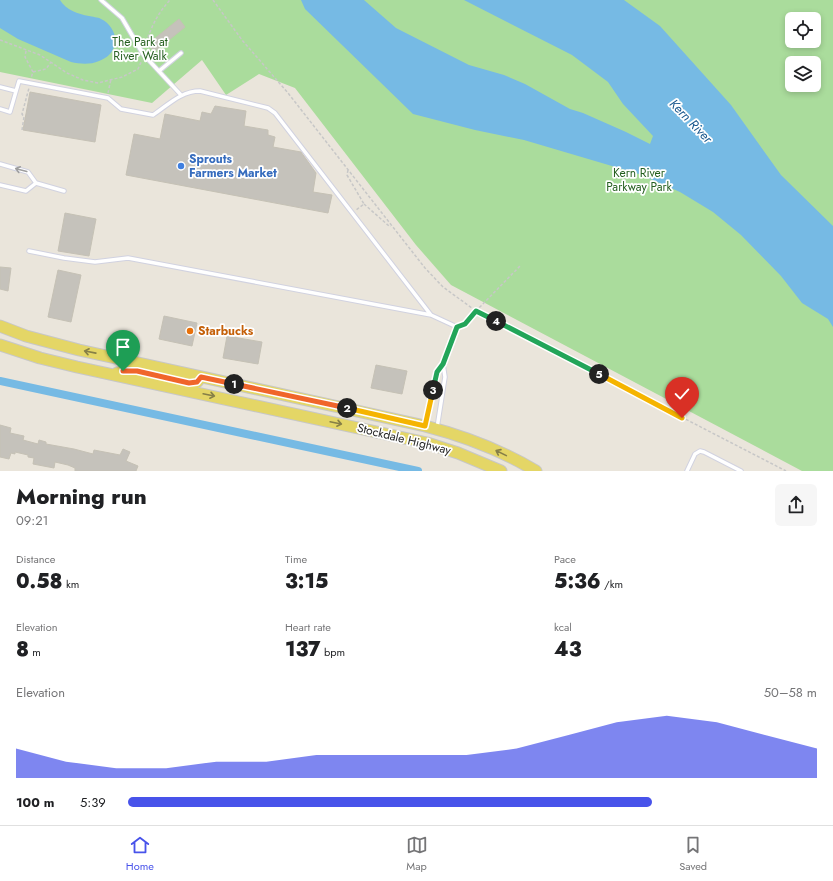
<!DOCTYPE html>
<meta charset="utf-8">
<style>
body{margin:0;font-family:Jost,sans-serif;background:#f6f6f6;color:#202124;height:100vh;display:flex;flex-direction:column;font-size:15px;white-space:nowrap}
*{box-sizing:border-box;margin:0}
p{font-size:13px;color:#757577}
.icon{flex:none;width:22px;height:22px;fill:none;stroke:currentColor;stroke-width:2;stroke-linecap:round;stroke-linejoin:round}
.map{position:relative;height:471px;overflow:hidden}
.side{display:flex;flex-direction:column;background:#fff;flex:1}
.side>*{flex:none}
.controls{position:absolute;left:785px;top:12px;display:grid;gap:8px}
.controls a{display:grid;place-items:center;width:36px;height:36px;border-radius:6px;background:#fff;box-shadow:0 2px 6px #0003;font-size:20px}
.pin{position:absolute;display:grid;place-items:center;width:34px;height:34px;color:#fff;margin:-41px -17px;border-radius:50% 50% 50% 0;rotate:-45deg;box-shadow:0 0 4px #0007}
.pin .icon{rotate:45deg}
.km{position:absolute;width:20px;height:20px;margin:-10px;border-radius:50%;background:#222;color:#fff;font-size:11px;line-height:20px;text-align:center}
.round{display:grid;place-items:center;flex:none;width:42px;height:42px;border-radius:6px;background:#f6f6f6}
.headline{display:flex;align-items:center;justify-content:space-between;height:68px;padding:0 16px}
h1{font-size:22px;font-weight:800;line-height:30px}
.metrics{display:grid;grid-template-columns:repeat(3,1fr);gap:6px;height:68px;padding:4px 16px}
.metrics div{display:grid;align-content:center}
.metrics b{font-size:20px;font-weight:800}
.metrics small{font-size:11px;font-weight:400}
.metrics p{font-size:11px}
.chart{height:112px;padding:8px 16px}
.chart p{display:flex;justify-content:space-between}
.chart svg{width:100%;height:72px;margin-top:4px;fill:#4853ea;opacity:.7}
ul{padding:0 16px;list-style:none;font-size:13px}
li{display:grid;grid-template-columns:64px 48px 1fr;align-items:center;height:30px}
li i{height:10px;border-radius:5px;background:#4853ea}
.dock{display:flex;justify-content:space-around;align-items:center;height:56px;border-top:1px solid #e0e0e0;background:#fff;font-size:11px;color:#757577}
.dock a{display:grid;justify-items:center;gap:2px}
.dock .active{color:#4853ea}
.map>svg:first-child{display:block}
.green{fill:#aadc9c;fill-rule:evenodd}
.water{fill:#76bae4}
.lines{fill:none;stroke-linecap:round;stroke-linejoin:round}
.canal{stroke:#76bae4;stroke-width:8}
.building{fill:#c5c2bb;stroke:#c5c1b5}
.service-casing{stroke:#d1d2e0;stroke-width:5.5}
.primary-casing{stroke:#c7c7c7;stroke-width:13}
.path{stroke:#c7c7c7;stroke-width:1.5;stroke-dasharray:3 2;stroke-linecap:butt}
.service{stroke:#fff;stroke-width:3.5}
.primary{stroke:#e4d666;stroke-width:11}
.oneway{stroke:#9e9e9e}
.oneway2{stroke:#867f47}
.split-1-casing{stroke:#fff;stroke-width:8}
.split-2-casing{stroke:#fff;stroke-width:8}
.split-3-casing{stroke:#fff;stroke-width:8}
.split-4-casing{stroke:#fff;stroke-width:8}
.split-5-casing{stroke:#fff;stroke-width:8}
.split-6-casing{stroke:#fff;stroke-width:8}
.split-1{stroke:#f0652b;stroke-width:5}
.split-2{stroke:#f0652b;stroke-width:5}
.split-3{stroke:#f5b400;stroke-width:5}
.split-4{stroke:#22a559;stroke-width:5}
.split-5{stroke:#22a559;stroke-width:5}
.split-6{stroke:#f5b400;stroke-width:5}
.shop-dot{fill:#3f7fe0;stroke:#fff;stroke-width:1.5}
.food-dot{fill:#e8710a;stroke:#fff;stroke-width:1.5}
.labels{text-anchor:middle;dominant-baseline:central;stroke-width:3.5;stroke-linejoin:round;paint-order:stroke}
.park-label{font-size:12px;fill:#255f1f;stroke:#fff}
.shop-label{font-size:12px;font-weight:bold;fill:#366cbe;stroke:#fff;text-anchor:start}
.food-label{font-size:12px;font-weight:bold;fill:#c56008;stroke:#fff;text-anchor:start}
.street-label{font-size:12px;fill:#282828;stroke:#fff}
.water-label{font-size:13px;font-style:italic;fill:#18578d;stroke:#fff}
</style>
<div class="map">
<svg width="833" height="471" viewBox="0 0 833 471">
<rect width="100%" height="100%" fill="#eae5db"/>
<path class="green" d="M0 0H833V471H802L451 285 416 245 295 88 259 74 226 95 202 60 152 103 0 72ZM792 19H814V41H792ZM792 63H814V85H792Z"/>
<path class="water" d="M0 0H60C66 10 78 14 89 16 92 17 98 17 101 19 110 23 117 34 115 44 113 53 107 58 99 61 90 65 80 64 71 62L18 39 0 28Z
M301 0H364L396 28 469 65 504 75 525 84 570 109 583 113 626 132 650 144 653 136 623 104 608 82 572 55 464 0H624L660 26 731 105 781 175 833 226V327L828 319 802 303 781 276 741 235 713 212 680 192 639 174 524 140 475 130 413 114 305 9Z"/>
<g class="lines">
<path class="canal" d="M0 381 418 471"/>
</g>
<path class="building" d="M179 19 185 27 154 52 148 44Z
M30 92 101 105 95 142 23 130Z
M215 106 246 111 244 126 268 130V135L275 137 273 147 301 152 316 173 313 192 332 195 328 213 126 175 134 134 160 139 165 114 200 121 202 112 211 114Z
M65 213 96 219 89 256 58 251Z
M0 267 11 268 8 291 0 289Z
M58 270 81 275 71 322 48 317Z
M164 316 197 323 192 346 159 339Z
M227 336 262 342 258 364 223 358Z
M376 365 407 371 402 394 371 388Z
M0 425 11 428 10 433 24 436 23 440 38 444 39 440 46 442V444L74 449 93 454 94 450 120 455 123 449 130 452 126 461 138 466 136 471H75V468L68 465 55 462 54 468 33 464 34 458 28 457V455L15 452V454L11 453 9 459 0 457Z"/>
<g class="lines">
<defs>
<path id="service" d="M101 0 122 18 143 54 181 95
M159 71 181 53
M0 87 16 91
M0 109 10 112 19 81 108 98 121 109 153 115C168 105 181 91 200 91L268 108 275 113 431 315
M0 164 28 172 36 183 64 191
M0 185 26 191 36 183
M29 251 64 258 95 262 128 258 431 315 457 327 443 364 437 372 425 423
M437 428 445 377 443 364
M687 471 695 454 700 451 704 452 741 471"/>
<path id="primary" d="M0 326 26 336 79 350 425 426C464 436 501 450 536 471
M0 345 40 358 77 367 427 443 458 453 501 471
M117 373 130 370 194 383 197 382 201 377"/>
</defs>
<use href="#service" class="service-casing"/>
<use href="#primary" class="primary-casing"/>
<path class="path" d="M213 0 242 40 288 93 425 268 443 287 476 311 786 471
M0 40 40 55 67 73 83 80 98 83 122 77 138 69 142 60
M145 47C150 29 157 14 170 0
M26 51 25 57 33 72 31 78
M33 72 46 69 51 62
M108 93 111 79
M22 130 24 117 22 114 29 88
M348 170 347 175 364 204 356 210
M364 204 389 226H391
M462 325 465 324 476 311 521 265"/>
<use href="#service" class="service"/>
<use href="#primary" class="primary"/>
</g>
<defs><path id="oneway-shaft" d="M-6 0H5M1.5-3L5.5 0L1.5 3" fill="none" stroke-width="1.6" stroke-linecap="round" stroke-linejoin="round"/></defs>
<use class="oneway" href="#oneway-shaft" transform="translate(21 170) rotate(-165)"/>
<g class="oneway2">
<use href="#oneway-shaft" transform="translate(90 352) rotate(-169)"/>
<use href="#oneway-shaft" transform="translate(209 395) rotate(12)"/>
<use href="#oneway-shaft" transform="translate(336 423) rotate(12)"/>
<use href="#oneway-shaft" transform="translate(501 453) rotate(-154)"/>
</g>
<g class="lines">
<defs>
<path id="split-1" d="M123 371H137L189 383 197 382 201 377 234 384"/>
<path id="split-2" d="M234 384 347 408"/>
<path id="split-3" d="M347 408 425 426 433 390"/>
<path id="split-4" d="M433 390 437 372 443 364 457 327 465 324 476 311 496 321"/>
<path id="split-5" d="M496 321 599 374"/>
<path id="split-6" d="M599 374 682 418"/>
</defs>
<use href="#split-1" class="split-1-casing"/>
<use href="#split-2" class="split-2-casing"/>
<use href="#split-3" class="split-3-casing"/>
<use href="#split-4" class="split-4-casing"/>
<use href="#split-5" class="split-5-casing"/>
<use href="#split-6" class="split-6-casing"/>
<use href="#split-1" class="split-1"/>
<use href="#split-2" class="split-2"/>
<use href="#split-3" class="split-3"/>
<use href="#split-4" class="split-4"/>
<use href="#split-5" class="split-5"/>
<use href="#split-6" class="split-6"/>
</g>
<circle class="shop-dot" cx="181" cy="166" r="4"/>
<circle class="food-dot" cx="190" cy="331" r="4"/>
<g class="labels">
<g class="park-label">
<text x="140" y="42">The Park at<tspan x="140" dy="14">River Walk</tspan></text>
<text x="639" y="173">Kern River<tspan x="639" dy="14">Parkway Park</tspan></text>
</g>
<g class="shop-label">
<text x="189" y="159">Sprouts<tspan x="189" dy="14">Farmers Market</tspan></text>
</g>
<g class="food-label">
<text x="198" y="331">Starbucks</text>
</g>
<g class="street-label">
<text transform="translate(404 439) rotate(14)">Stockdale Highway</text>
</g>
<g class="water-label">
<text transform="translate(691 121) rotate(46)">Kern River</text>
</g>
</g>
</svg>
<div class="controls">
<a><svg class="icon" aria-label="locate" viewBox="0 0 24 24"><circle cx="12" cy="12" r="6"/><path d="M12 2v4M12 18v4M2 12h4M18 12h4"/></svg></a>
<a><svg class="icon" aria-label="layers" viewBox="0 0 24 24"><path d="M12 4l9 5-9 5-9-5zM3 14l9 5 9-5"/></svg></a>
</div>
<div class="pin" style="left:123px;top:371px;background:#1e9e55"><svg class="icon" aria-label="arrive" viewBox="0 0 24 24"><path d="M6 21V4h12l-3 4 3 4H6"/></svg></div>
<div class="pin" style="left:682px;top:418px;background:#d93025"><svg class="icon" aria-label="check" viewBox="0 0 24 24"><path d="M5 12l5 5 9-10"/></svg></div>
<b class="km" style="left:234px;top:384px">1</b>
<b class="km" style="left:347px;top:408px">2</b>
<b class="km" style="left:433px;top:390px">3</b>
<b class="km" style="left:496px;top:321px">4</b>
<b class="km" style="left:599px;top:374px">5</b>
</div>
<section class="side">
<div class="headline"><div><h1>Morning run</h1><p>09:21</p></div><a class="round"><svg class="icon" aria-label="share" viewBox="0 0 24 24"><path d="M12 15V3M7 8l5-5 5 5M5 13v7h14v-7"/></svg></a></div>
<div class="metrics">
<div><p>Distance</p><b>0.58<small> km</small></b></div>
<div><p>Time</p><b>3:15</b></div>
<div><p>Pace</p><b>5:36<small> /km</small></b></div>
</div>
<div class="metrics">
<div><p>Elevation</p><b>8<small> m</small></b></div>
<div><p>Heart rate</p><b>137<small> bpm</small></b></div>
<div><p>kcal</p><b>43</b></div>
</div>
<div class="chart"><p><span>Elevation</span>50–58 m</p>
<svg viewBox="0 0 160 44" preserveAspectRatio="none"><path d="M0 44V26L10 34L20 38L30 38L40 34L50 34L60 30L70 30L80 30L90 30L100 26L110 18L120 10L130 6L140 10L150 18L160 26V44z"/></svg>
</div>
<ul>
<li><b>100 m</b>5:39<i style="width:76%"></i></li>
</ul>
</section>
<nav class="dock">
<a class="active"><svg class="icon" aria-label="home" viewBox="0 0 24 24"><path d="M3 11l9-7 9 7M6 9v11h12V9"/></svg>Home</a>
<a><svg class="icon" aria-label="map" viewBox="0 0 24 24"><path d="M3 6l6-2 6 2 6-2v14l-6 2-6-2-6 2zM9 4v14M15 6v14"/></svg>Map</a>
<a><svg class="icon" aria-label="saved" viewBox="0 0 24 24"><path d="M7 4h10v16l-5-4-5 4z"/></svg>Saved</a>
</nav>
